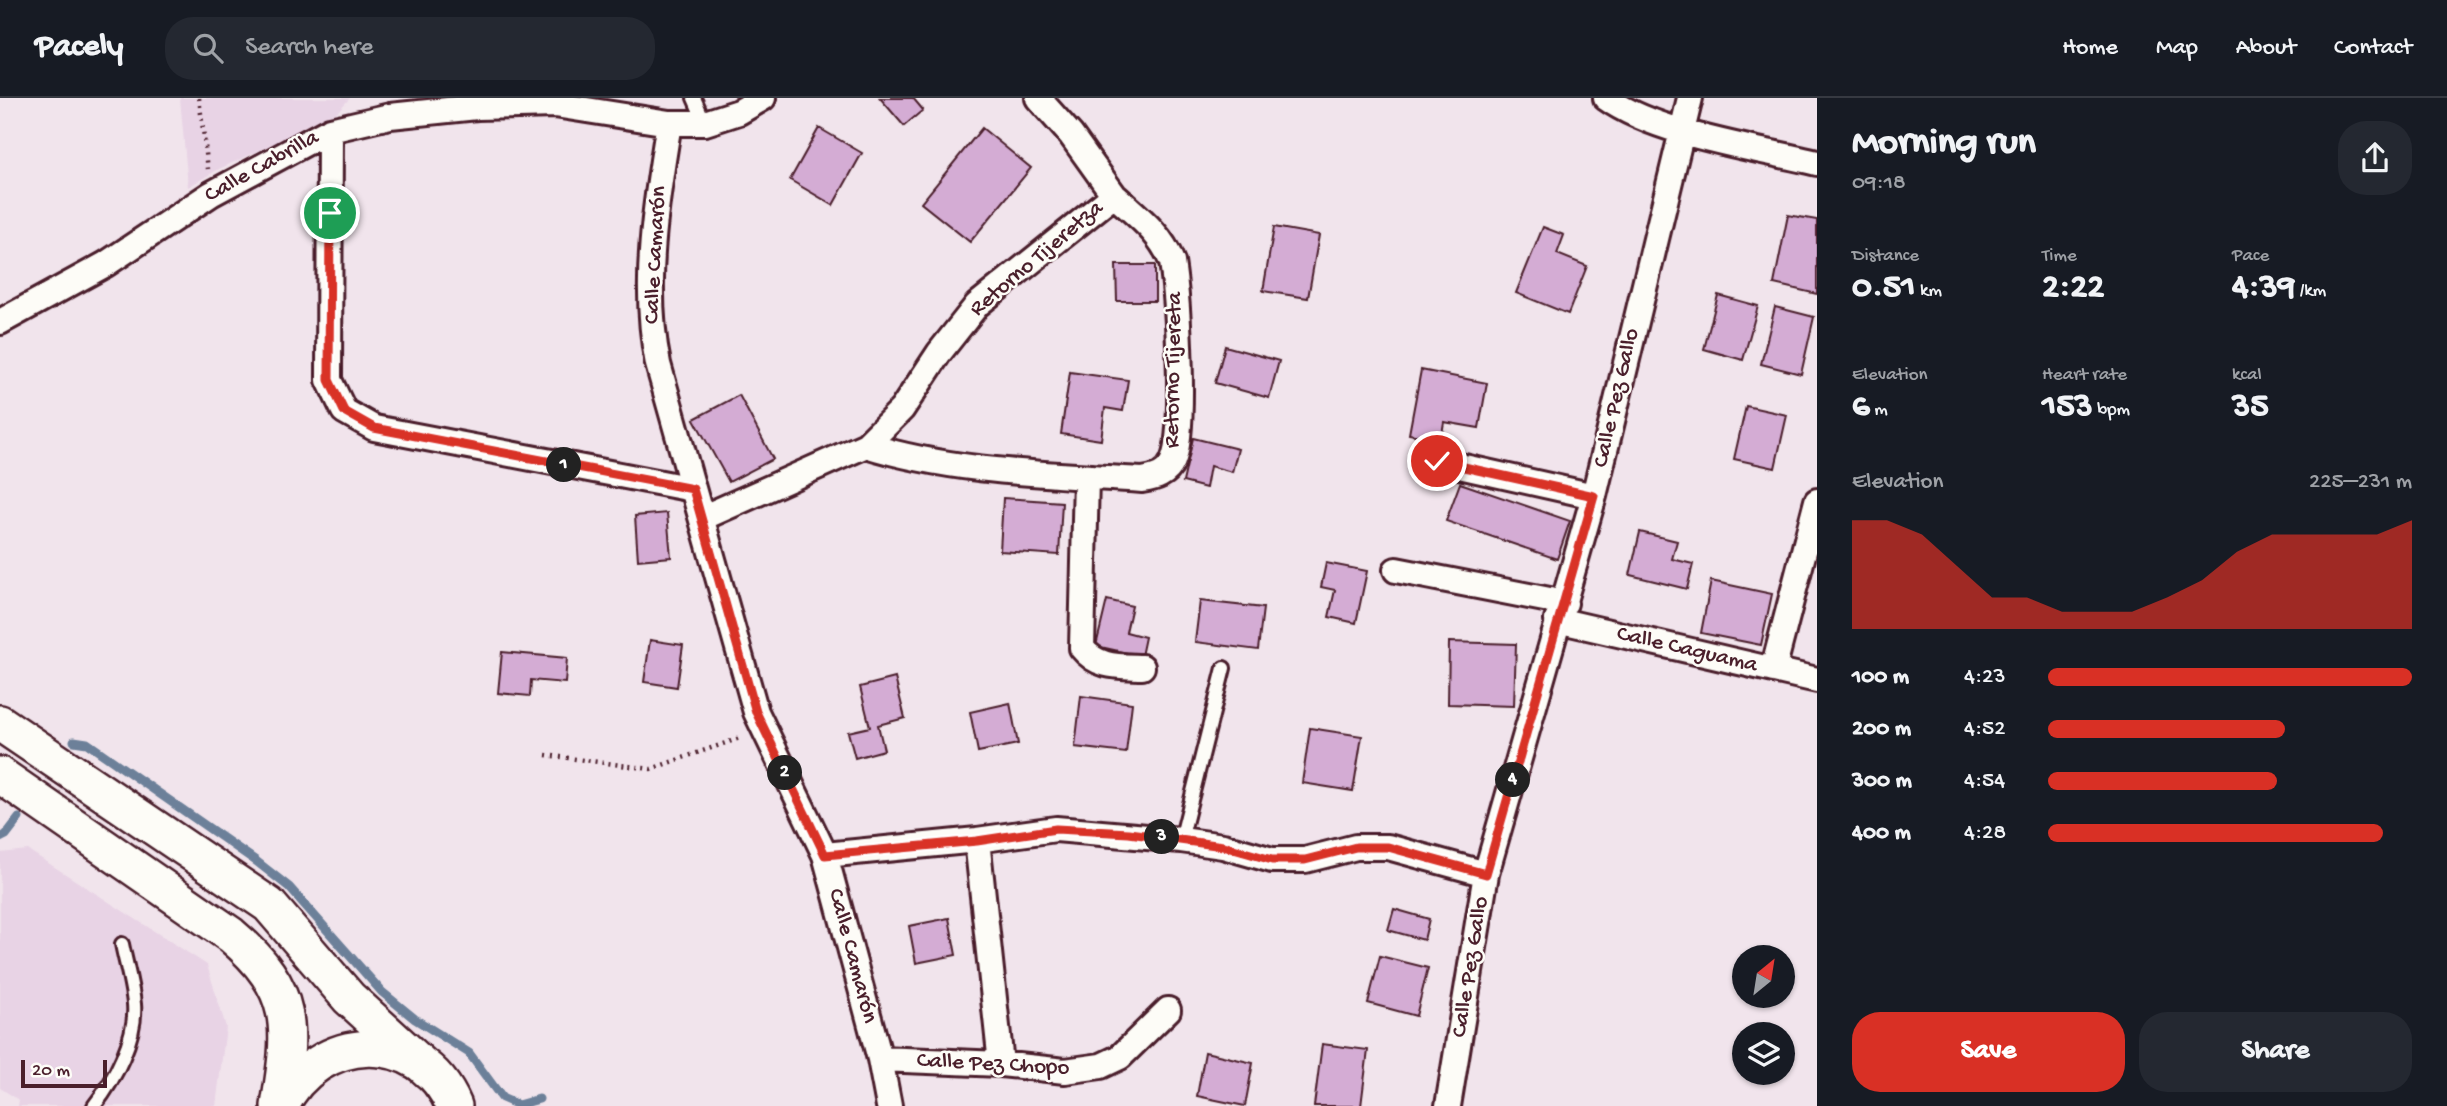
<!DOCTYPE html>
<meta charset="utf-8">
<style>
body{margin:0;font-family:"Gochi Hand",sans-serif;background:#242831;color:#f1f3f6;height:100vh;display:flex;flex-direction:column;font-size:26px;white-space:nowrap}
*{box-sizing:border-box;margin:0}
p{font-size:23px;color:#9ea1a6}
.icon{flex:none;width:38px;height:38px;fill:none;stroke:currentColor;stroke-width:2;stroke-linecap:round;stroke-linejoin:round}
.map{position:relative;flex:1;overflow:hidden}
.panel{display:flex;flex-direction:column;background:#171b24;width:630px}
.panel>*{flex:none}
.needle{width:46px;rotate:30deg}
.controls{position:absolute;left:1732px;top:847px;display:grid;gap:14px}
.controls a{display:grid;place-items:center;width:63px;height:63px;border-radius:50%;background:#171b24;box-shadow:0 2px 5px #0004;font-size:35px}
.scale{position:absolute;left:21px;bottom:18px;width:86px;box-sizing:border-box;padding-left:7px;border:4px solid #4a1f2b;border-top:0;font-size:19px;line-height:24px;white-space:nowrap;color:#4a1f2b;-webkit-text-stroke:5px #fdfcf7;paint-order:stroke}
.pin{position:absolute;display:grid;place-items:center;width:60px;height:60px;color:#fff;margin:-30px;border:4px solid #fff;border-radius:50%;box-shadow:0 2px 7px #0007}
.km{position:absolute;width:35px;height:35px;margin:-18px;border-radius:50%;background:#222;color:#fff;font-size:19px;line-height:35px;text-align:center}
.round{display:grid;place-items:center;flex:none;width:74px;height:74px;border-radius:28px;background:#242831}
.head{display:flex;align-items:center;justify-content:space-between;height:119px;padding:0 35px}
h1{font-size:38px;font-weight:700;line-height:52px}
.metrics{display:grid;grid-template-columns:repeat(3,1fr);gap:10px;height:119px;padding:7px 35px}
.metrics div{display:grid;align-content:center}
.metrics b{font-size:35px;font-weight:700}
.metrics small{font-size:19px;font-weight:400}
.metrics p{font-size:19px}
.chart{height:196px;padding:14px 35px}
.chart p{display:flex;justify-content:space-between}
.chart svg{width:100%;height:126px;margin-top:7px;fill:#d93025;opacity:.7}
.button{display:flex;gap:14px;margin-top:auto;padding:14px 35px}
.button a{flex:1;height:80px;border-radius:28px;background:#d93025;color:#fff;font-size:28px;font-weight:700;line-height:80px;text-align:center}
.button a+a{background:#242831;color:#f1f3f6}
ul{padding:0 35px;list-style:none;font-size:23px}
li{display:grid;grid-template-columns:112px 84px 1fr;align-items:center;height:52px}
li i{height:18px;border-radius:9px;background:#d93025}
header{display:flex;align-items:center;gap:42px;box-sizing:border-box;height:98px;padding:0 35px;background:#171b24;border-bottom:2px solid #363941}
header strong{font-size:33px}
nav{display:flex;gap:38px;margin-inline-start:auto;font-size:24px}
.search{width:490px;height:63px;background:#242831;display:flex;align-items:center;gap:18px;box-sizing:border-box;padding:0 24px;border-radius:28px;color:#9ea1a6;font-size:26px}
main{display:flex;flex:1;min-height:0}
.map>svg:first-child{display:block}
.built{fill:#e8d3e5}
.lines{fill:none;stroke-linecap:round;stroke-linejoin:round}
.stream{stroke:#6c8099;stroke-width:9}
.building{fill:#d4acd4;stroke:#4a1f2b;stroke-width:2}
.lane-casing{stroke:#4a1f2b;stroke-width:18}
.street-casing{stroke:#4a1f2b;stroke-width:30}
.secondary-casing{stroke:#4a1f2b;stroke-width:40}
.path{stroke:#4a1f2b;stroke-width:4.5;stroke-dasharray:2 5;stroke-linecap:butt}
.lane{stroke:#fdfcf7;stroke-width:12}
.street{stroke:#fdfcf7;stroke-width:24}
.secondary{stroke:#fdfcf7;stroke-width:35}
.route-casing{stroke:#fff;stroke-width:14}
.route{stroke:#d93025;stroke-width:9}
.labels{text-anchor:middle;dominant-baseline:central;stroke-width:5;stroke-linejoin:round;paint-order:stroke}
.street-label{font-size:23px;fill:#4a1f2b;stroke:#fdfcf7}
</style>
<header>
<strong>Pacely</strong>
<div class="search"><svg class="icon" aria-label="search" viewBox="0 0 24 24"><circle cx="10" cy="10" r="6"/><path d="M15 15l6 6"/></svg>Search here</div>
<nav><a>Home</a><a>Map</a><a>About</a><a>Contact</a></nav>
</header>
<main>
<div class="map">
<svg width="1817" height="1008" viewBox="0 0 1817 1008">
<rect width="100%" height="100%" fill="#f1e4ec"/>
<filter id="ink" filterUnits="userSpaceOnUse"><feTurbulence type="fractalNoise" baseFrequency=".0143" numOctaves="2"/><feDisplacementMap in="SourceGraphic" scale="14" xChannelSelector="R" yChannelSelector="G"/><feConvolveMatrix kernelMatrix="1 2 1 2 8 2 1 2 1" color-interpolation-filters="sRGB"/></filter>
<g filter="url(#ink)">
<path class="built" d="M180 0H350L338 13 317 26 219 71 188 89Z
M28 752 207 867 226 929 216 1008H18L19 1002 0 990V755Z"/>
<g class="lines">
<path class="stream" d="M74 643 87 645 256 763 289 789 382 894 415 921 469 955 502 1000 518 1007 539 1001
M0 740 6 737 19 720"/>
</g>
<path class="building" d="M880 0H913L923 12 904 28Z
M819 30 862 55 833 107 790 82Z
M982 30 1031 70 970 144 921 105Z
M1788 117 1817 122V196L1774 186Z
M1274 129 1319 137 1308 200 1263 193Z
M1543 129 1564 137 1557 156 1587 168 1568 216 1516 195Z
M1116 167H1155V203H1117Z
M1718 197 1758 208 1743 262 1704 251Z
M1775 209 1814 219 1801 276 1761 266Z
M1225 248 1279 263 1269 300 1215 285Z
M1421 272 1487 285 1479 330 1444 324 1441 342 1409 336Z
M1070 274 1128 282 1123 313 1105 310 1101 342 1061 336Z
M739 297 773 361 729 384 694 321Z
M1746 308 1787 317 1775 370 1734 361Z
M1193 340 1238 351 1232 374 1210 368 1206 390 1183 384Z
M1460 385 1570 423 1557 461 1446 423Z
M1003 400 1062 404 1059 457 1000 453Z
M667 415 671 459 638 462 635 418Z
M1640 434 1677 443 1672 461 1693 466 1687 491 1630 477Z
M1326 465 1367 473 1356 525 1329 519 1335 492 1321 489Z
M1711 483 1772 496 1761 547 1701 535Z
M1107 502 1132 508 1126 534 1145 539 1141 558 1096 548Z
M1200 503 1263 510 1258 552 1195 544Z
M650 542 683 547 677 589 644 584Z
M1449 544 1516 546 1514 608 1448 606Z
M502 554 567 560 565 585 531 582 530 598 498 595Z
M895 580 905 620 878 627 884 652 855 660 848 634 870 629 860 589Z
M1081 598 1132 605 1126 655 1075 649Z
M1010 605 1018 646 978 654 970 614Z
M1310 630 1362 638 1353 693 1302 685Z
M1394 811 1429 821 1424 842 1388 832Z
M949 820 956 857 916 865 909 828Z
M1380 858 1428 870 1416 918 1368 905Z
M1322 946 1368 952 1361 1008H1314Z
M1205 954 1253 965 1245 1008 1197 998Z"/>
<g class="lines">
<defs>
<path id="lane" d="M694 0 705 25
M1181 742 1224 570
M94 1008C114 983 137 939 134 906 132 886 126 866 122 846"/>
<path id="street" d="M1606 0C1656 36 1755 50 1817 65
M669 25C656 103 642 187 658 266L756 614 825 757 880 961 889 1008
M330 32 329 282 344 313 374 330 693 391
M0 224 106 166 211 96 330 32 390 18 477 9 555 7 669 25H705L739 14 763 0
M866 347C955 375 1050 376 1142 382 1155 380 1167 377 1173 363 1186 332 1178 202 1172 164 1161 135 1137 118 1114 97
M1437 363 1594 398
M1086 379 1082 550C1098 570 1118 568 1142 569
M702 420 866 347 902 311 939 255 977 207 1114 97 1071 37 1038 0
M1396 472 1565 505
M1557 522 1817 582
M1773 572 1817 403
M977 742 1001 966
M825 757 977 742 1056 731 1181 742 1223 748 1272 762H1305L1356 749H1388L1486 776
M880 961 1001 966 1065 973 1101 968 1120 959 1168 912
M1448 1008 1486 776 1594 398 1690 0"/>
<path id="secondary" d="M0 625 269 807 349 900 430 974
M0 677 231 837C296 892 292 929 279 1008
M281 1008C317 934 420 928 454 1008"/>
</defs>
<use href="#lane" class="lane-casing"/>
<use href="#street" class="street-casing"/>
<use href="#secondary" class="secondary-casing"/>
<path class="path" d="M199 0 208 71
M546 657 651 671 740 640"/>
<use href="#lane" class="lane"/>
<use href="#street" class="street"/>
<use href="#secondary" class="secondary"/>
</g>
</g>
<g class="lines" filter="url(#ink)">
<defs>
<path id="route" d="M330 115 329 282 344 313 374 330 693 391 756 614 825 757 977 743 1056 731 1129 735 1223 748 1272 762H1305L1356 749H1388L1486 776 1594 398 1437 363"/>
</defs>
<use href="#route" class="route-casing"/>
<use href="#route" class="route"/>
</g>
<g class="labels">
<g class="street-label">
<text transform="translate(262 69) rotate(-29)">Calle Cabrilla</text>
<text transform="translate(656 157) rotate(-87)">Calle Camarón</text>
<text transform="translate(1037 161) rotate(-40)">Retorno Tijeretza</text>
<text transform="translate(1174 272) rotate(-89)">Retorno Tijereta</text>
<text transform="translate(1617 300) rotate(-77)">Calle Pez Gallo</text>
<text transform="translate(1687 552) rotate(13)">Calle Caguama</text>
<text transform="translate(852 858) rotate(75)">Calle Camarón</text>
<text transform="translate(1471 869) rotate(-81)">Calle Pez Gallo</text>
<text transform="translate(993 967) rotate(3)">Calle Pez Chopo</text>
</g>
</g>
</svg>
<div class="controls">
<a><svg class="needle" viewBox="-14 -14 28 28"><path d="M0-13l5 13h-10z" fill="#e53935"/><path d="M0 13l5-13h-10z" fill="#9ea1a6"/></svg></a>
<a><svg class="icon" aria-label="layers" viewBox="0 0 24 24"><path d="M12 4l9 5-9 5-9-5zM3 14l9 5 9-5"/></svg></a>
</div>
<div class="scale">20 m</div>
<div class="pin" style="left:330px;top:115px;background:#1e9e55"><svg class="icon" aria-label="arrive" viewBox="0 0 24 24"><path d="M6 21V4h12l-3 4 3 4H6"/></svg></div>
<div class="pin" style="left:1437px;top:363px;background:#d93025"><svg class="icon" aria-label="check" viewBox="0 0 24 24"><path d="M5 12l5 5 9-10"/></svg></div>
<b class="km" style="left:564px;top:367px">1</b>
<b class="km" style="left:785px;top:675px">2</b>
<b class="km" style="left:1162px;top:739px">3</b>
<b class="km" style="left:1513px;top:682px">4</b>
</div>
<section class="panel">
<div class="head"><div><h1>Morning run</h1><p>09:18</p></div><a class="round"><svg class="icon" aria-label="share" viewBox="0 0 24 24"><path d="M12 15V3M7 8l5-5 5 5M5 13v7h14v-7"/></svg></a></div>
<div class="metrics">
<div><p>Distance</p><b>0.51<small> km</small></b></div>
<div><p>Time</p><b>2:22</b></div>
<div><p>Pace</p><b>4:39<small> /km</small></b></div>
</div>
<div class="metrics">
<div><p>Elevation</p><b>6<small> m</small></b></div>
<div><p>Heart rate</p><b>153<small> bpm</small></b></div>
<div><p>kcal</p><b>35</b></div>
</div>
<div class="chart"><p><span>Elevation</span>225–231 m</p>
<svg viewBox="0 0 160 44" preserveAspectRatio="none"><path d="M0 44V6L10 6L20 11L30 22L40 33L50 33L60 38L70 38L80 38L90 33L100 27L110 17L120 11L130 11L140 11L150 11L160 6V44z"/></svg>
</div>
<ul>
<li><b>100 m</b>4:23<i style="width:100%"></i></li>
<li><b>200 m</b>4:52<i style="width:65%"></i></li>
<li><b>300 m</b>4:54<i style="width:63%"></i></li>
<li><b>400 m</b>4:28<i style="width:92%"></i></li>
</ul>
<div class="button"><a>Save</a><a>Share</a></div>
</section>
</main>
